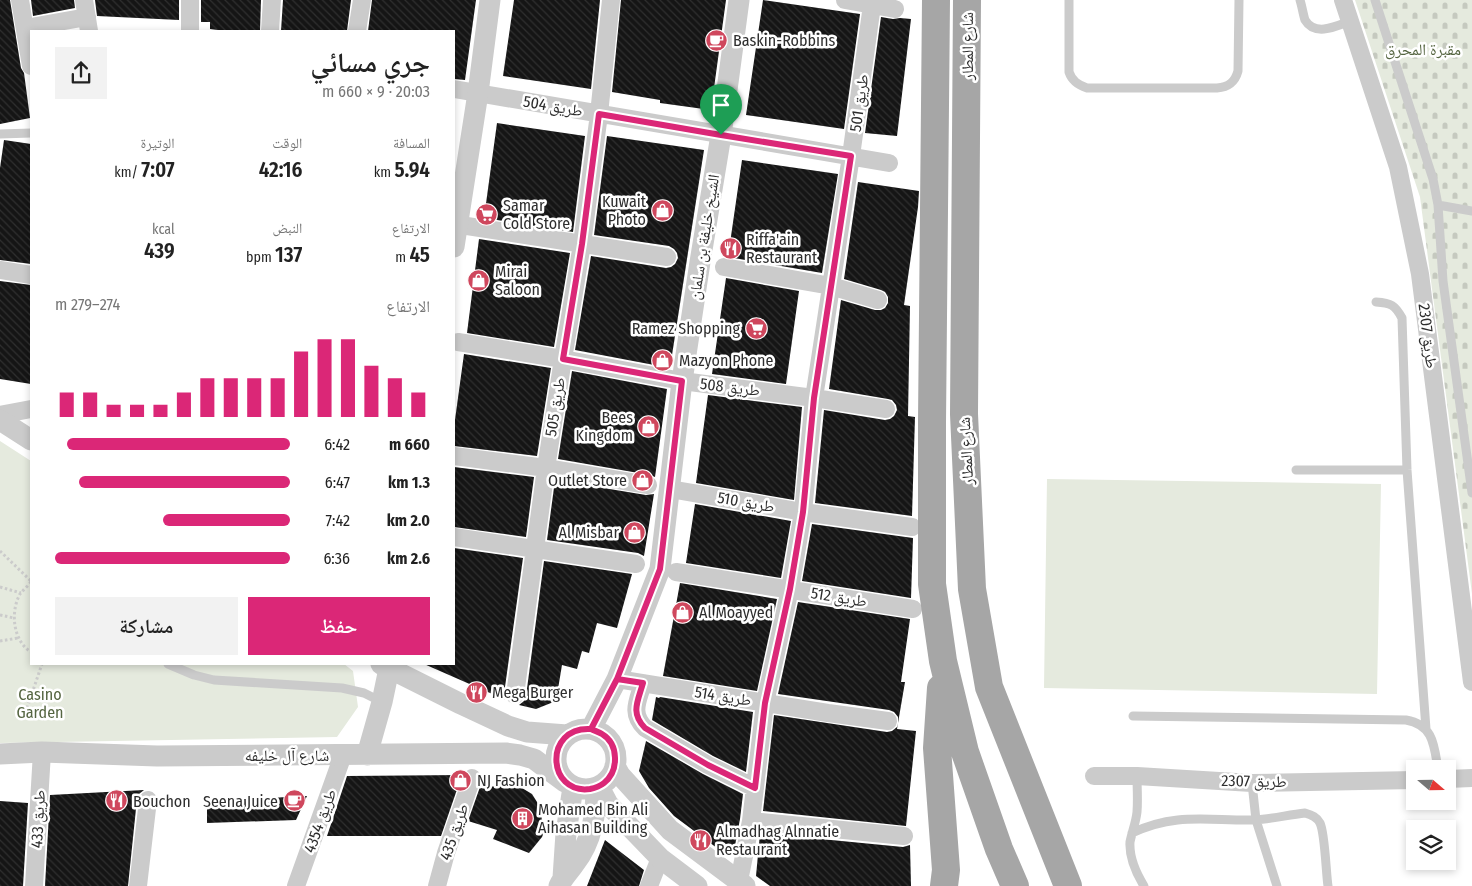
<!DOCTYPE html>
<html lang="ar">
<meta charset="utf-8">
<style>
body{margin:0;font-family:"Fira Sans Condensed","Noto Naskh Arabic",sans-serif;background:#f2f2f2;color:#222;direction:rtl;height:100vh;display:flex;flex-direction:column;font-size:19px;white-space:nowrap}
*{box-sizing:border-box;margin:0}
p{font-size:16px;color:#767676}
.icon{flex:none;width:28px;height:28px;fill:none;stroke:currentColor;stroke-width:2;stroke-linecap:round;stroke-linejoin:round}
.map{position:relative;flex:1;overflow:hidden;direction:ltr}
.drawer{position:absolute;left:30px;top:30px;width:425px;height:635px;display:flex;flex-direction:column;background:#fff;border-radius:0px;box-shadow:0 2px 8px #0003;direction:rtl}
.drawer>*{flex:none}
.needle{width:32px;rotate:110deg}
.tools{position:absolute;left:1406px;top:760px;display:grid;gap:10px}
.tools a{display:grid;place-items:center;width:50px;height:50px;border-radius:0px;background:#fff;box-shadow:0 2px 8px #0003;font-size:25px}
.pin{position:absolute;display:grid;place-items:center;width:42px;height:42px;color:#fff;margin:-51px -21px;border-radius:50% 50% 50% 0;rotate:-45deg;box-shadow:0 0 5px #0007}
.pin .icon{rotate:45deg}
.round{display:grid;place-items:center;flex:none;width:52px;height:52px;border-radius:0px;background:#f2f2f2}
.head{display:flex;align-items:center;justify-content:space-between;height:85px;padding:0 25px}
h1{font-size:28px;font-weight:600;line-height:38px}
.figures{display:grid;grid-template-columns:repeat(3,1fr);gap:8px;height:85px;padding:5px 25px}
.figures div{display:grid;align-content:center}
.figures b{font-size:21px;font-weight:600}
.figures small{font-size:14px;font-weight:400}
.figures p{font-size:14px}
.chart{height:140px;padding:10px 25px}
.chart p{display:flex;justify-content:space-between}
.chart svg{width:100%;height:90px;margin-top:5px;stroke:#db2777;stroke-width:6}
.button{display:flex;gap:10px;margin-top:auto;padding:10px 25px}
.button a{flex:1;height:58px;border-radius:0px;background:#db2777;color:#fff;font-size:20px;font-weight:600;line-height:58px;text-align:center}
.button a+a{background:#f2f2f2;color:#222}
ul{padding:0 25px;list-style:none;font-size:16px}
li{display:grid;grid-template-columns:80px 60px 1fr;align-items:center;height:38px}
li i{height:12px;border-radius:6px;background:#db2777}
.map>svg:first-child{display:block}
.cemetery{fill:url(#cemetery-stones)}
.green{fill:#e5eade}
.building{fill:url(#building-back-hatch)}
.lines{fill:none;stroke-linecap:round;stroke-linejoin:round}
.path{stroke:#cbcbcb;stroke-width:3;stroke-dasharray:2.5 2.5;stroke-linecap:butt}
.service{stroke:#cbcbcb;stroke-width:9}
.minor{stroke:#cbcbcb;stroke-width:18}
.tertiary{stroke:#cbcbcb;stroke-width:21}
.primary{stroke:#a6a6a6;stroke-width:28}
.route-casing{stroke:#fff;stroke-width:10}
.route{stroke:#db2777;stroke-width:6}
.labels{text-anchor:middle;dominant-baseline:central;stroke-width:5;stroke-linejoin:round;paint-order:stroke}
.poi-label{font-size:16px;fill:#2e2e2e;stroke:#fff;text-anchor:start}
.street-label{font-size:16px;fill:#2e2e2e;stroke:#fff}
.park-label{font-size:16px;fill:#556541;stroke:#fff}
</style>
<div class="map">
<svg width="1472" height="886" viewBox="0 0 1472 886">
<defs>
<pattern id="cemetery-stones" width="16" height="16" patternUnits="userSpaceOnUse" patternTransform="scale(1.25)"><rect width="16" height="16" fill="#e5eade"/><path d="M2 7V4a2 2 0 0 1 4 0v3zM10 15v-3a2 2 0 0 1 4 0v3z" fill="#c5c9bf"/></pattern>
<pattern id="building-back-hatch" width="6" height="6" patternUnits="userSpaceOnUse" patternTransform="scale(1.25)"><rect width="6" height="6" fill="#151515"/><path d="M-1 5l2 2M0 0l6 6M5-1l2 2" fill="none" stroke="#2f2f2f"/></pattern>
</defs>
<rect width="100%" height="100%" fill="#fff"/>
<path class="cemetery" d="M1355 0H1472V594L1420 197Z"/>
<path class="green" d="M0 441 31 461V664H344L353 671 358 707 337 737 0 743Z
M1047 479 1381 484 1377 694 1044 688Z"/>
<path class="building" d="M0 0H10L21 68 24 73 30 118 0 124Z
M31 0H74L75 8 33 16Z
M95 0H179V20L97 16Z
M201 0H261L260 31H225L210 29V22H201Z
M283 0H351L347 31H281Z
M372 0H476L465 80 454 79V31H368Z
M514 0H600L591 89 503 76Z
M621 0H726L711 110 660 103V100L612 92Z
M763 0 860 14 844 129 746 115Z
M881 17 893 19 900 18 911 19 897 136 865 133Z
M497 123 585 136 573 232 484 218Z
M607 136 704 150 670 368 575 350 591 256 666 268 671 267 675 264 678 258 677 253 674 249 669 246 594 235Z
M4 140 31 144V264L0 260V168Z
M742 160 838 174 822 273 728 257Z
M858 182 919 191 918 207 904 305 910 306 908 416 915 417 912 516 815 503 824 410 885 420 890 419 894 416 897 410 896 405 892 400 888 399 829 389 841 300 875 310H881L885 308 888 303V297L885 292 881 290 844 279Z
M479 239 570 253 554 347 467 333Z
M726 278 799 291 786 384 712 374Z
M0 281 31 285V384L0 379Z
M464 354 551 368 537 456 454 446V427Z
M572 371 667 389 655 477 650 475 558 459Z
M708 395 802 407 794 500 696 483Z
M454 467 534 477 526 537 454 527Z
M555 480 646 495 654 494 644 556 638 553 547 540Z
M695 504 791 521 781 578 686 563Z
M812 524 913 538 911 598 802 581Z
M454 548 523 558 504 694 506 700 424 664H454Z
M544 561 632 574 617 628 597 623 589 653 582 651 577 669 562 665 556 701 536 709 519 705 524 701 526 696Z
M680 583 777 599 757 691 663 676Z
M798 602 910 619 901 682H905L898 723V717L894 712 889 710 778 694Z
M656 697 659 698 660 697 753 712 746 772 713 756 652 720Z
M774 715 887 732 892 731 897 727 898 723 897 729 916 731 906 826 763 811Z
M646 741 703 774 743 794 740 819 734 851 725 854 674 816 649 788 639 771Z
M462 775 441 836H327L347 776Z
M517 785 532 794 537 802 545 830 542 837 529 853 493 839 497 830 468 821 480 787Z
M144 790 139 794 137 799 128 886H45L50 795Z
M307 796 296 820 207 823V801Z
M0 801 28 803 23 886H0Z
M760 833 903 847 910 845 911 886H770L756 876Z
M605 840 644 870 639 886H587Z"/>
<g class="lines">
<path class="path" d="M0 551 31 581
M31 582C28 586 23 590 20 594 10 612 13 641 31 652
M0 587 21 593
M0 615 14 618
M0 641 18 638
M27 708 42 664"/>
<path class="service" d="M1069 0V72C1072 81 1078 85 1087 88H1217C1229 87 1235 82 1238 71L1239 0
M1300 0C1302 6 1303 14 1305 20 1315 37 1337 26 1350 21
M1375 0 1433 179 1438 205 1443 281 1472 493
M0 134 31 133
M1438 205 1472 211
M1376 302C1391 303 1395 305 1402 318L1407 470 1426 729
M1296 470H1407
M168 664 194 675 214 680 342 688 364 693 382 702
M1133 716 1406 720C1434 725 1434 746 1438 769
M1137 776C1137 788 1138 800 1137 812 1136 822 1132 832 1130 842 1129 858 1136 873 1144 886
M1252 783 1256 820 1277 886
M1132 833C1176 812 1209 821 1255 820 1271 819 1288 815 1305 813 1312 815 1317 817 1320 823 1325 833 1326 873 1328 886"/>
<path class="minor" d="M20 0 31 66
M84 0 89 31
M845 0 895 9
M1343 0 1398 167 1420 274 1472 682
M25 28 87 17
M190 31V0
M270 31 272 0
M357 31 362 0
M454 89 889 163
M454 224 667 257
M724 267 831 286 878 300
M0 270 31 275
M458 342 563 359 682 381 814 398 886 409
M0 415 31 409
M454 456 546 468 648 485
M670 489 803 512 912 527
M454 537 636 564
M676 572 913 609
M617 679 828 713 888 721
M643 683C638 701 630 713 645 728L708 765 755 788
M515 695 546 468 563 359 582 244 599 114 611 0
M1094 776H1137L1252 783 1415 780
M1448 779 1472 778
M751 821 904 836
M739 881 751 821 765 703 790 589 803 512 814 398 851 156 872 5
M34 886 42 752
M138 886 148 800
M296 886 343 755
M437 886 446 853 472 778
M649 886 660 858"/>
<path class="tertiary" d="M454 247 478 93 490 0
M0 420 31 440
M381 664 461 704 508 726 527 732 567 735
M556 759a30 30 0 1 1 60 0a30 30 0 1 1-60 0Z
M591 729 617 679 660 569 682 381 700 262 721 135 739 0
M0 754 42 752 157 756 506 753 520 755 534 759 565 782
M367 755 382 702 390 664
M615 766 620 775 670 830 745 886
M599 787 608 804 660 858 697 886
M563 878 566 833 573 787
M559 886C563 877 570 871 575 863 592 841 596 815 596 788"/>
<path class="primary" d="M936 0 932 422V584L943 661 965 752 999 849 1015 886
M967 0 964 414 972 589 989 687 1068 886
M941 688 937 748 946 870 944 886"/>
</g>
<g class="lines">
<defs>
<path id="route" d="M721 135 599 114 582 244 563 359 682 381 660 569 617 679 591 729C543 726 547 795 590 789 595 788 599 787 604 783 619 771 619 744 602 734 599 732 595 731 591 729L617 679 643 683C638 701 630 713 645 728L708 765 755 788 765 703 790 589 803 512 814 398 851 156 721 135"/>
</defs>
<use href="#route" class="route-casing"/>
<use href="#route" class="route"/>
</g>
<defs>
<symbol id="cafe-disc" viewBox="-11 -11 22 22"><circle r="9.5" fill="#cf475d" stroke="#fff"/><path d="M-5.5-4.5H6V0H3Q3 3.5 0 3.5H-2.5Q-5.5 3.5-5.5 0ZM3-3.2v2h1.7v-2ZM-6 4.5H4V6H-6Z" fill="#fff"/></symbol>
<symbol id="shop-disc" viewBox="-11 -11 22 22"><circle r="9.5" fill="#cf475d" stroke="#fff"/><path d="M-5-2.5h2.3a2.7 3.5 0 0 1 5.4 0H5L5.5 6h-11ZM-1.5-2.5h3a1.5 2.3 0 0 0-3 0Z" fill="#fff"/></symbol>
<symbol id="supermarket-disc" viewBox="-11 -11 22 22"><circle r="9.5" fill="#cf475d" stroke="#fff"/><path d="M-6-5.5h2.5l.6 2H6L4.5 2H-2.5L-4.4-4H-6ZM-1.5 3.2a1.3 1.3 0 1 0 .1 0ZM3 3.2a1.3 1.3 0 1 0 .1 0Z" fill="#fff"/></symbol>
<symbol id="restaurant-disc" viewBox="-11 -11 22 22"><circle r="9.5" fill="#cf475d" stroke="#fff"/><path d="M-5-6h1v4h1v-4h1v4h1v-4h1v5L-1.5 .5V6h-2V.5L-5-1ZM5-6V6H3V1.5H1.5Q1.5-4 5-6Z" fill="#fff"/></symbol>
<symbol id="building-disc" viewBox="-11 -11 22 22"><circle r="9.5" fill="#cf475d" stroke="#fff"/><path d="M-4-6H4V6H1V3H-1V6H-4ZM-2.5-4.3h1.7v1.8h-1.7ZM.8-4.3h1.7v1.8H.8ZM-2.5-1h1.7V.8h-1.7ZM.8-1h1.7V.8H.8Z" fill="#fff"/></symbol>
</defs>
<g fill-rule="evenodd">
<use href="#cafe-disc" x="704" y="28" width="25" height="25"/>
<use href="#shop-disc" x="650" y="198" width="25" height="25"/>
<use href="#supermarket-disc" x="474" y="202" width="25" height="25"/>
<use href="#restaurant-disc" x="718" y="236" width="25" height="25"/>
<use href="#shop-disc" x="466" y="268" width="25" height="25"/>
<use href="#supermarket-disc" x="744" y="316" width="25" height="25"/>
<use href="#shop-disc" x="650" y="348" width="25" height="25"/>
<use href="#shop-disc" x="636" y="414" width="25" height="25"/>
<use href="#shop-disc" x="630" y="468" width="25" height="25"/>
<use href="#shop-disc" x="622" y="520" width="25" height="25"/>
<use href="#shop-disc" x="670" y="600" width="25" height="25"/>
<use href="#restaurant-disc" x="464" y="680" width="25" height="25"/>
<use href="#shop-disc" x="448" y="768" width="25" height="25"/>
<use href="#restaurant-disc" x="104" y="788" width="25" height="25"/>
<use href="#cafe-disc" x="282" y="788" width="25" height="25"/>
<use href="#building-disc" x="510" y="806" width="25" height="25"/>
<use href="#restaurant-disc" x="688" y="828" width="25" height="25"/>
</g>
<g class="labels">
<g class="poi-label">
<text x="733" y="40">Baskin-Robbins</text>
<text x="646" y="201" text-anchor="end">Kuwait<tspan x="646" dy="18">Photo</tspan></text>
<text x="503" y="205">Samar<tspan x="503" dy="18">Cold Store</tspan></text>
<text x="746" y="239">Riffa'ain<tspan x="746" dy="18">Restaurant</tspan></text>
<text x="495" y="271">Mirai<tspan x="495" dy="18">Saloon</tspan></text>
<text x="740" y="328" text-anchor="end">Ramez Shopping</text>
<text x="679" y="360">Mazyon Phone</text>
<text x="633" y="417" text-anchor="end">Bees<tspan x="633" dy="18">Kingdom</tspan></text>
<text x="627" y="480" text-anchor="end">Outlet Store</text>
<text x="619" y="532" text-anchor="end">Al Misbar</text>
<text x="699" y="612">Al Moayyed</text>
<text x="492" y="692">Mega Burger</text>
<text x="477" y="780">NJ Fashion</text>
<text x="133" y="801">Bouchon</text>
<text x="278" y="801" text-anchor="end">Seena Juice</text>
<text x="538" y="809">Mohamed Bin Ali<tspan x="538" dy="18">Aihasan Building</tspan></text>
<text x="716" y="831">Almadhag Alnnatie<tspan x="716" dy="18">Restaurant</tspan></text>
</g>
<g class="street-label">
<text transform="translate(967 46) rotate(-90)">شارع المطار</text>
<text transform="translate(859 103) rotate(-82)">طريق 501</text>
<text transform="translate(553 106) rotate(10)">طريق 504</text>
<text transform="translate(704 237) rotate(-81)">الشيخ خليفة بن سلمان</text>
<text transform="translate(1428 336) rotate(83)">طريق 2307</text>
<text transform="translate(730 387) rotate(7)">طريق 508</text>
<text transform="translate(555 407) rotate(-81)">طريق 505</text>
<text transform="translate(966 451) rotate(-93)">شارع المطار</text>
<text transform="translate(746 502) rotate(10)">طريق 510</text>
<text transform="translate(839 597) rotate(9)">طريق 512</text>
<text transform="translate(723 696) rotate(9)">طريق 514</text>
<text x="287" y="755">شارع آل خليفه</text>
<text transform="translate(1254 781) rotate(1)">طريق 2307</text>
<text transform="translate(38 819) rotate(-87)">طريق 433</text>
<text transform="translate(320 821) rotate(-70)">طريق 4354</text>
<text transform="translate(454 832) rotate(-71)">طريق 435</text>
</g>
<g class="park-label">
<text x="1423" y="49">مقبرة المحرق</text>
<text x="40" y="694">Casino<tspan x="40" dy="18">Garden</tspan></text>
</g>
</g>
</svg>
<div class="tools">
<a><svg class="needle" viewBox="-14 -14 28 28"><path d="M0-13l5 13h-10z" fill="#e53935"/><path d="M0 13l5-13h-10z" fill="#767676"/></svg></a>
<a><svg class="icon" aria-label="layers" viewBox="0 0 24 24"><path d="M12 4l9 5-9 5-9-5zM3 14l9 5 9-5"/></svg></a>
</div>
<div class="pin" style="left:721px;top:135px;background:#1e9e55"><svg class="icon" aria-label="arrive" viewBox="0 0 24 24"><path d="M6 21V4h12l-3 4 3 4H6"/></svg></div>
<section class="drawer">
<div class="head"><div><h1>جري مسائي</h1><p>20:03 · 9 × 660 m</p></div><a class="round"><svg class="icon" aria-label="share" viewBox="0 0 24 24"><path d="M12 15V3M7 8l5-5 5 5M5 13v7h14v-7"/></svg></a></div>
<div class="figures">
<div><p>المسافة</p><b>5.94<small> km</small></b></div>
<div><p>الوقت</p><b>42:16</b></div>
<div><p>الوتيرة</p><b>7:07<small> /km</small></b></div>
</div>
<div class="figures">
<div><p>الارتفاع</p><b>45<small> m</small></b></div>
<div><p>النبض</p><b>137<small> bpm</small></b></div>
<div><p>kcal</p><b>439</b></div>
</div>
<div class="chart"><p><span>الارتفاع</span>274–279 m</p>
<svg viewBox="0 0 160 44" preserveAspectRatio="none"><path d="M5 44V32M15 44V32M25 44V38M35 44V38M45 44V38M55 44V32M65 44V25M75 44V25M85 44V25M95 44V25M105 44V12M115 44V6M125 44V6M135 44V19M145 44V25M155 44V32"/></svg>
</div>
<ul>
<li><b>660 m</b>6:42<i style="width:95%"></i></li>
<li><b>1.3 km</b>6:47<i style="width:90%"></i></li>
<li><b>2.0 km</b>7:42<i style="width:54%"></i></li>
<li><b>2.6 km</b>6:36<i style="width:100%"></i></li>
</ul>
<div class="button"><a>حفظ</a><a>مشاركة</a></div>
</section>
</div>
